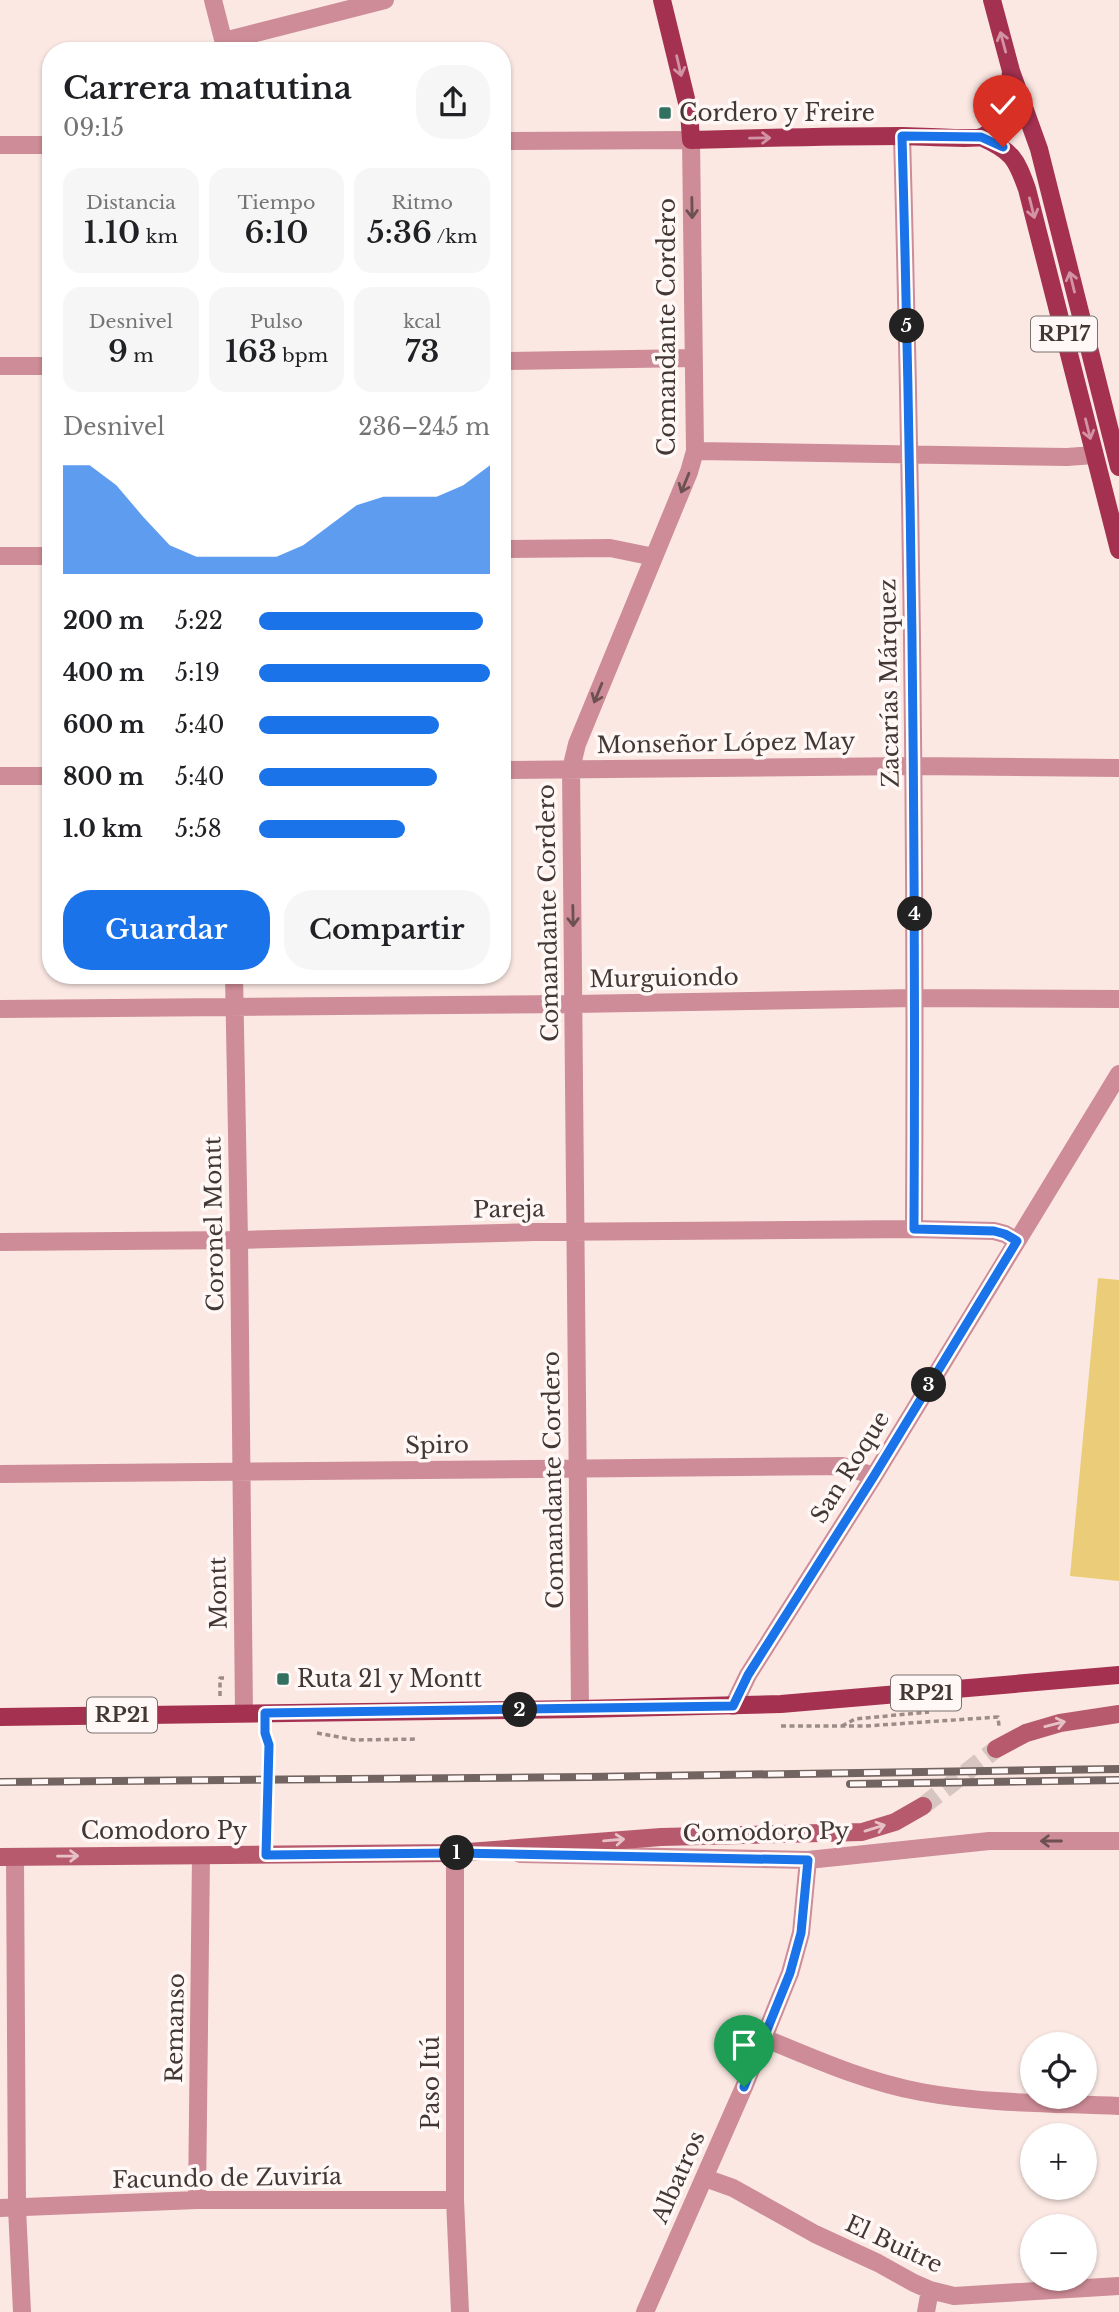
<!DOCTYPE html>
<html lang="es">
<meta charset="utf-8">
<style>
body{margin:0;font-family:"Libre Baskerville",serif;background:#f6f6f6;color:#202124;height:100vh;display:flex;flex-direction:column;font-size:26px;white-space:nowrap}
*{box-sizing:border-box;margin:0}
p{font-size:23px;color:#757577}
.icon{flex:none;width:38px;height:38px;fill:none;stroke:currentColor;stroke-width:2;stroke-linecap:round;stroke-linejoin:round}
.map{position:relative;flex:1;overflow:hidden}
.side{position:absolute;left:42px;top:42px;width:469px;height:942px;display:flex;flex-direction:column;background:#fff;border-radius:28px;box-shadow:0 2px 5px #0004}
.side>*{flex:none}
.buttons{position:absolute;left:1020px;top:2032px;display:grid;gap:14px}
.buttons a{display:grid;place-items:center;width:77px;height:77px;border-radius:50%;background:#fff;box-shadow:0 2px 5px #0004;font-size:35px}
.pin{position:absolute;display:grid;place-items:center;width:60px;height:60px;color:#fff;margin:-72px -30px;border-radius:50% 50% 50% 0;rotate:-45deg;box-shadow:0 0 7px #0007}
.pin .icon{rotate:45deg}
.km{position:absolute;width:35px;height:35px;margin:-18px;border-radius:50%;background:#222;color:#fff;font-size:19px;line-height:35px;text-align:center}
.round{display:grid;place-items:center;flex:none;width:74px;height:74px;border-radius:28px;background:#f6f6f6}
.headline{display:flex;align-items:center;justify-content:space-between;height:119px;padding:0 21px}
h1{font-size:32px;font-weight:600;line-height:52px}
.metrics{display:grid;grid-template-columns:repeat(3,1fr);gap:10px;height:119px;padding:7px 21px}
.metrics div{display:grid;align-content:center;border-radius:18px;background:#f6f6f6;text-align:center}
.metrics b{font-size:30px;font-weight:600}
.metrics small{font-size:19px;font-weight:400}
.metrics p{font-size:19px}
.chart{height:196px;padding:14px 21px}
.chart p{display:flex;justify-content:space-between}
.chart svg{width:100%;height:126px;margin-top:7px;fill:#1a73e8;opacity:.7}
.button{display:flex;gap:14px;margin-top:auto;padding:14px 21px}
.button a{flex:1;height:80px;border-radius:28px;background:#1a73e8;color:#fff;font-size:28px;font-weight:600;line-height:80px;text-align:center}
.button a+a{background:#f6f6f6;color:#202124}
ul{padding:0 21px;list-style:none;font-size:23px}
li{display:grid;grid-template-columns:112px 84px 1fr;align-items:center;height:52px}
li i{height:18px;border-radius:9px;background:#1a73e8}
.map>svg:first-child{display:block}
.green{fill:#ebcd79}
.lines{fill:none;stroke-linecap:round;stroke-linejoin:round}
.secondary-tunnel{stroke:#d6c5c0;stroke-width:18;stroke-dasharray:18 9;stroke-linecap:butt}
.path{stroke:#9c8c88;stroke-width:3.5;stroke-dasharray:5 3.5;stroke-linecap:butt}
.minor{stroke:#cd8c97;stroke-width:18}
.secondary{stroke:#b85a6e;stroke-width:18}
.primary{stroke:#a53151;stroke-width:18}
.rail-casing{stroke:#726461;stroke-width:8}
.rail{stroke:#fff8f6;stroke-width:5;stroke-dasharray:16;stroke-linecap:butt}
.oneway{stroke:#d294a4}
.oneway2{stroke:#6c5052}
.oneway3{stroke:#e6c1c6}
.route-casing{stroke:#fff;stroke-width:14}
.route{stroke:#1a73e8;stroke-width:9}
.poi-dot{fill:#32715f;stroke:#fff8f6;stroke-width:2.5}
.labels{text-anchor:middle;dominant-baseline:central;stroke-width:7;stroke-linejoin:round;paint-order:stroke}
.shield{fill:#fff8f6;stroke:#7b716e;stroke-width:2}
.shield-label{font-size:21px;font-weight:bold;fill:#433734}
.poi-label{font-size:23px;fill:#433734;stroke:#fff8f6;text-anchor:start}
.street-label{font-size:23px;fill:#433734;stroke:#fff8f6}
</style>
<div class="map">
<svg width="1119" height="2312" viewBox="0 0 1119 2312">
<rect width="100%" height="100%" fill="#fbe8e3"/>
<path class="green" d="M1098 1278 1119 1280V1581L1070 1576Z"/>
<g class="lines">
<path class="secondary-tunnel" d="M923 1806 996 1749"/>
<path class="path" d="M220 1696V1678H225
M781 1726H866L998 1717 999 1726 998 1727
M842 1726 855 1719 929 1712
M265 1731 269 1746 267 1838
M317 1733 355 1740 418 1739"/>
<path class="minor" d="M213 0 226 51
M224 41 385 0
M902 136C912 500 916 865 914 1229
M502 141 691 140 695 451 689 472 577 744 571 769 580 1709
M0 145H51
M502 361 694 358
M0 366H51
M695 451 1067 457 1094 455
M502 549 610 548 654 557
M0 556H51
M502 770 914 766 1119 768
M0 776H51
M234 975 239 1240 244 1713
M0 1009 574 1004 915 998 1119 999
M0 1242 239 1240 535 1232 914 1229 994 1231 1005 1234 1017 1241
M0 1474 843 1466 874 1476
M733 1706 748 1675 874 1476 1119 1074
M520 1854 808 1860 989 1841H1119
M15 1857 17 2208 22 2312
M764 2038C815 2059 866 2082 921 2092 986 2104 1053 2103 1119 2106
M705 2178 733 2188 815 2234 878 2263 914 2283 930 2290 954 2296 1119 2286
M197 2200 201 1856
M0 2208 197 2200H455
M460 2312 455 2200V1853H468
M645 2312 744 2087 790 1973 801 1933 808 1860
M926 2312 930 2290"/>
<path class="secondary" d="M996 1749 1026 1733 1060 1723 1119 1714
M0 1857 455 1853 661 1837 862 1832 895 1822 923 1806"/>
<path class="primary" d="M662 0 689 111 691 140C761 138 832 136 902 136 916 136 973 140 982 137 1009 125 1009 95 1011 71
M992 0 1011 71 1039 149 1119 467
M981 137C1012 151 1016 158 1027 189L1119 550
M0 1717 580 1709 781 1704 1119 1675"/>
<defs>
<path id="rail" d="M0 1782 588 1777 1119 1769
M850 1784 1119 1780"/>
</defs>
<use href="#rail" class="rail-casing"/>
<use href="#rail" class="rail"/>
</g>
<defs><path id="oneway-shaft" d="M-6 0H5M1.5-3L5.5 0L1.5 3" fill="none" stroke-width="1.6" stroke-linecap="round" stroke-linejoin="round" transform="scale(1.75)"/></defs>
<g class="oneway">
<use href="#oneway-shaft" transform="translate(1003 42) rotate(-105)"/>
<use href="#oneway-shaft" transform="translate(679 66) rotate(77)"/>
<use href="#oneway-shaft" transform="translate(760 138) rotate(-1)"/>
<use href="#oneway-shaft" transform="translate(1032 208) rotate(76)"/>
<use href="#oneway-shaft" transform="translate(1072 282) rotate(-104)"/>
<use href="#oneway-shaft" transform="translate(1088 429) rotate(76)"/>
</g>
<g class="oneway2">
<use href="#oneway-shaft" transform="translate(692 208) rotate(89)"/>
<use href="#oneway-shaft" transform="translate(685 483) rotate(112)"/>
<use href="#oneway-shaft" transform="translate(598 693) rotate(112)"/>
<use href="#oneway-shaft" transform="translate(573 916) rotate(89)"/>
<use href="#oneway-shaft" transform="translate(1051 1841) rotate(180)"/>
</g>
<g class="oneway3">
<use href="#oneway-shaft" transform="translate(1055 1724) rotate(-14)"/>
<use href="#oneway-shaft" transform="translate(875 1828) rotate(-17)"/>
<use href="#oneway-shaft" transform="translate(614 1840) rotate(-5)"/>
<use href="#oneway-shaft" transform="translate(68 1856) rotate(-1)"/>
</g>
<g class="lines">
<defs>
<path id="route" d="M744 2087 790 1973 801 1933 808 1860 454 1853 266 1855 269 1745 265 1733V1713L733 1706 748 1675 874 1476 1017 1241 1005 1234 994 1231 914 1229C916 865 912 500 902 136L981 137 1003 147"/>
</defs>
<use href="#route" class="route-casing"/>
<use href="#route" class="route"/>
</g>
<g class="poi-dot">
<rect x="658" y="106" width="14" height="14" rx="3.5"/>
<rect x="276" y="1672" width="14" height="14" rx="3.5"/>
</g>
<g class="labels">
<g class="shield">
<rect x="1031" y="316.5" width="66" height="35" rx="5"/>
<rect x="891" y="1675.5" width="70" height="35" rx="5"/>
<rect x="87" y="1697.5" width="70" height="35" rx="5"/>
</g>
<g class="shield-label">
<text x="1064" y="334">RP17</text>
<text x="926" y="1693">RP21</text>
<text x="122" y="1715">RP21</text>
</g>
<g class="poi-label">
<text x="679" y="113">Cordero y Freire</text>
<text x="297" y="1679">Ruta 21 y Montt</text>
</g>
<g class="street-label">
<text transform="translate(667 327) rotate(-90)">Comandante Cordero</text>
<text transform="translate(889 683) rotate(-91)">Zacarías Márquez</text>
<text transform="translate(726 743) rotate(-1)">Monseñor López May</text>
<text transform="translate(548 913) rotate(-91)">Comandante Cordero</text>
<text transform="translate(664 978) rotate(-1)">Murguiondo</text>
<text transform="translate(509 1209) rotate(-1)">Pareja</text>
<text transform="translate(214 1224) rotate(-91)">Coronel Montt</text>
<text transform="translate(437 1445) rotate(-1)">Spiro</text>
<text transform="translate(850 1467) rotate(-58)">San Roque</text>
<text transform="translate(553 1480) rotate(-91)">Comandante Cordero</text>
<text transform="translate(218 1593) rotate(-91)">Montt</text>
<text x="164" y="1831">Comodoro Py</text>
<text transform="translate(766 1832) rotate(-1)">Comodoro Py</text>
<text transform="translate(175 2028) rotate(-89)">Remanso</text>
<text transform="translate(431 2083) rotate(-90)">Paso Itú</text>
<text transform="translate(678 2177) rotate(-66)">Albatros</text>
<text transform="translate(227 2178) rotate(-1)">Facundo de Zuviría</text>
<text transform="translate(894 2244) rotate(25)">El Buitre</text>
</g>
</g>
</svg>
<div class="buttons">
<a><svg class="icon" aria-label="locate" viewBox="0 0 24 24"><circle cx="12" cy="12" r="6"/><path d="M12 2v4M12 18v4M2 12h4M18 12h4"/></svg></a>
<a>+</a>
<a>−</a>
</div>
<div class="pin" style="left:744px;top:2087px;background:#1e9e55"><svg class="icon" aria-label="arrive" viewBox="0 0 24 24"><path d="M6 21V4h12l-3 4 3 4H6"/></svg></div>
<div class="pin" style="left:1003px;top:147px;background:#d93025"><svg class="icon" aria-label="check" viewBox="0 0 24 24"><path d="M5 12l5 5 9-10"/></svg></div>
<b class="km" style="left:457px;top:1853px">1</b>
<b class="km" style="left:520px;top:1710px">2</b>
<b class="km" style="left:929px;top:1385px">3</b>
<b class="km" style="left:915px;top:914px">4</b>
<b class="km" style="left:907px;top:326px">5</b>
<section class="side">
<div class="headline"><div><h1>Carrera matutina</h1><p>09:15</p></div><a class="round"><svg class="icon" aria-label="share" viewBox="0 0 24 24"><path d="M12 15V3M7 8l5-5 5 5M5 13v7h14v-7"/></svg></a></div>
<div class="metrics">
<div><p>Distancia</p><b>1.10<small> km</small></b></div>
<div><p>Tiempo</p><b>6:10</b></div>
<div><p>Ritmo</p><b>5:36<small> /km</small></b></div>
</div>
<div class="metrics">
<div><p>Desnivel</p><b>9<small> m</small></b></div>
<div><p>Pulso</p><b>163<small> bpm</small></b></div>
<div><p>kcal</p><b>73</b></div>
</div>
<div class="chart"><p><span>Desnivel</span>236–245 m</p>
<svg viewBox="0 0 160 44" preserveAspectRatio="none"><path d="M0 44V6L10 6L20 13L30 24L40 34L50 38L60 38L70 38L80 38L90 34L100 27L110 20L120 17L130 17L140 17L150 13L160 6V44z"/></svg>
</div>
<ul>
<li><b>200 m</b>5:22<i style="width:97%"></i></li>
<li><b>400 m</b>5:19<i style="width:100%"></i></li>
<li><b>600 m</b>5:40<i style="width:78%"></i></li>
<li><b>800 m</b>5:40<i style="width:77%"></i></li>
<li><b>1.0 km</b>5:58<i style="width:63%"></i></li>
</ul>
<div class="button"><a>Guardar</a><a>Compartir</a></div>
</section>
</div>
